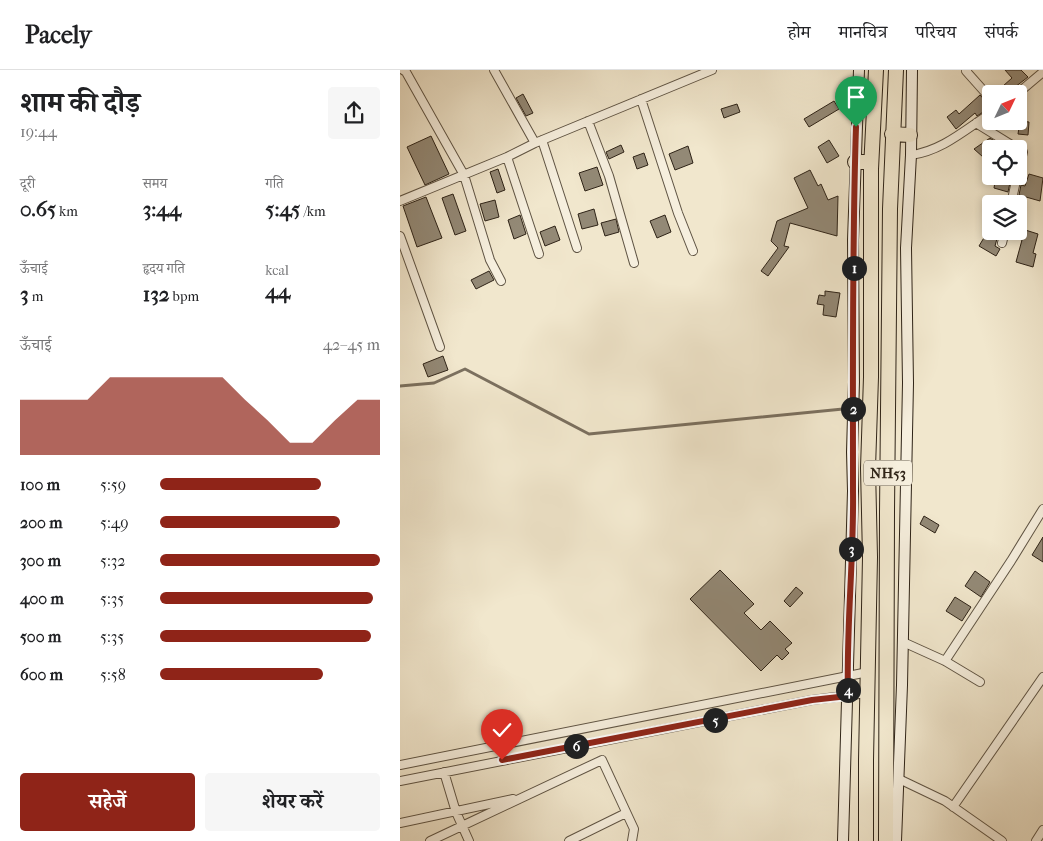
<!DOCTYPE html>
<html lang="hi">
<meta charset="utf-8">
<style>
body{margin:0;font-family:"IM FELL French Canon","Noto Serif Devanagari",serif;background:#f6f6f6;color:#202124;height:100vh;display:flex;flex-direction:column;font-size:19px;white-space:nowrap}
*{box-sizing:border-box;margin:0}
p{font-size:16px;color:#757577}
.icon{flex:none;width:28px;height:28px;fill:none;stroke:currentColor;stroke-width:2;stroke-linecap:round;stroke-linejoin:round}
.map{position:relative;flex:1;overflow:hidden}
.drawer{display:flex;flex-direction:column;background:#fff;width:400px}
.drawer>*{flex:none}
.needle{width:32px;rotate:47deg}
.tools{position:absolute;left:582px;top:15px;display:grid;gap:10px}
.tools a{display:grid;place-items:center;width:45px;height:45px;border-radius:5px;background:#fff;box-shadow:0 2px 8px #0003;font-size:25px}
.pin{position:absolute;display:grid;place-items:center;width:42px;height:42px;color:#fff;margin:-51px -21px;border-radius:50% 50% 50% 0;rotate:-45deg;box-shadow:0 0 5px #0007}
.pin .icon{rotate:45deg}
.km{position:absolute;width:25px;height:25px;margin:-12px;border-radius:50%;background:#222;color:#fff;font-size:14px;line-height:25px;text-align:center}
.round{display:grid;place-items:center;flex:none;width:52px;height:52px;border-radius:5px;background:#f6f6f6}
.overview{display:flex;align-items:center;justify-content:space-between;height:85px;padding:0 20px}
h1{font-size:28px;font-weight:700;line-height:38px}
.figures{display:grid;grid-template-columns:repeat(3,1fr);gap:8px;height:85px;padding:5px 20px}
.figures div{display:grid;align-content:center}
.figures b{font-size:21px;font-weight:700}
.figures small{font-size:14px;font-weight:400}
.figures p{font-size:14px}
.chart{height:140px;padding:10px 20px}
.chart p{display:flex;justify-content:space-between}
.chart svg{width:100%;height:90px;margin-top:5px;fill:#8f2418;opacity:.7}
.cta{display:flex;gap:10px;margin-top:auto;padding:10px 20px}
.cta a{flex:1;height:58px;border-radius:5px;background:#8f2418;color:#fff;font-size:20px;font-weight:700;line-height:58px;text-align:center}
.cta a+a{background:#f6f6f6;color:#202124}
ul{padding:0 20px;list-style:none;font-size:16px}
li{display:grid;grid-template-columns:80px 60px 1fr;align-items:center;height:38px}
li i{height:12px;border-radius:6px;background:#8f2418}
header{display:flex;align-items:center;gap:30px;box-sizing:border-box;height:70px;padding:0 25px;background:#fff;border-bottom:1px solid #e0e0e0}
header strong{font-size:24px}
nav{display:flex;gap:28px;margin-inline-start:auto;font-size:18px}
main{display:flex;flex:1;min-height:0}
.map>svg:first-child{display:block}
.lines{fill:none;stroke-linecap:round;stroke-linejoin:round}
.stream{stroke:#7b705f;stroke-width:3}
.building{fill:#938976;stroke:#2e2317}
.street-casing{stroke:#5f5444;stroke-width:10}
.secondary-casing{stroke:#2e2317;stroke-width:12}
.highway-casing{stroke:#2e2317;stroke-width:16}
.street{stroke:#f6efde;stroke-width:8}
.secondary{stroke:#f6efde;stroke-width:10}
.highway{stroke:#f1e7cd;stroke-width:14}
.route-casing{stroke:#fff;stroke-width:10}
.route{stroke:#8f2418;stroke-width:6}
.labels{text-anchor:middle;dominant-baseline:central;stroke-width:5;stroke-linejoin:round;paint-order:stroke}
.shield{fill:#f6efde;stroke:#6a6053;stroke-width:1}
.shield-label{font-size:15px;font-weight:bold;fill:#2e2317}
</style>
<header>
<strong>Pacely</strong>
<nav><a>होम</a><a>मानचित्र</a><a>परिचय</a><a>संपर्क</a></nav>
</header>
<main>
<section class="drawer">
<div class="overview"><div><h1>शाम की दौड़</h1><p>19:44</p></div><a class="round"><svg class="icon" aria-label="share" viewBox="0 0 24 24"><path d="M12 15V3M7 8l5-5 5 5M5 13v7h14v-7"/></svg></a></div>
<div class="figures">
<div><p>दूरी</p><b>0.65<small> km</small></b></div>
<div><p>समय</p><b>3:44</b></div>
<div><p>गति</p><b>5:45<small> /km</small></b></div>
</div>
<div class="figures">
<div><p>ऊँचाई</p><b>3<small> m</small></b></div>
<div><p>हृदय गति</p><b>132<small> bpm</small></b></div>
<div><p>kcal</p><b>44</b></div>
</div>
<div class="chart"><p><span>ऊँचाई</span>42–45 m</p>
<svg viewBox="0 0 160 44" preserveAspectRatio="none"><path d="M0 44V17L10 17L20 17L30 17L40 6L50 6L60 6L70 6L80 6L90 6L100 17L110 27L120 38L130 38L140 27L150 17L160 17V44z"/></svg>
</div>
<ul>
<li><b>100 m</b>5:59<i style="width:73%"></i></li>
<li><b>200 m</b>5:49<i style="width:82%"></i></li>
<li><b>300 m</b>5:32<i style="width:100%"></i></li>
<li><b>400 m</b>5:35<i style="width:97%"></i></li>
<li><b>500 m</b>5:35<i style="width:96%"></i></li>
<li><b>600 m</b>5:58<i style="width:74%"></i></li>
</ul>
<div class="cta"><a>सहेजें</a><a>शेयर करें</a></div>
</section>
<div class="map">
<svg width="643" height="771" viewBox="0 0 643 771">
<rect width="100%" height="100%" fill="#f1e7cd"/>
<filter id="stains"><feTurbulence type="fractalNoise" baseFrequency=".004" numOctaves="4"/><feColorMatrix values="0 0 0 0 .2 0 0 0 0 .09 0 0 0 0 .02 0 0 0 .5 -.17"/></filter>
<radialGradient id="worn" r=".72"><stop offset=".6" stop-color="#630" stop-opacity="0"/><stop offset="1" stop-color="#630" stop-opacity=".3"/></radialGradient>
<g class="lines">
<path class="stream" d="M0 316 34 313 65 299 189 364 443 339"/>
</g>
<path class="building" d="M605 0H621L628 7 606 24H594L612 8Z
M123 24 133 43 126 46 116 28Z
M580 25 591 37 577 46 575 43 556 59 547 47 556 40 559 44Z
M434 31 439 39 409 57 404 49Z
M337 34 340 42 324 48 321 39Z
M620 51 629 52 628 65 618 64Z
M31 66 49 104 25 115 7 77Z
M590 68 593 70 583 87 574 79Z
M429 70 439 86 427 93 418 77Z
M221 75 224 82 209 89 206 82Z
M288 76 293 93 275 100 269 84Z
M244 83 248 95 237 99 233 87Z
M197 97 203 115 185 121 179 103Z
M98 99 105 120 97 123 90 102Z
M410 100 418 116 421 114 428 130 438 126 437 166 390 153 384 176 389 177 368 206 361 201 378 178 371 171 377 151 408 138 394 108Z
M629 104 643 108 640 131 619 125 622 110 621 115 625 116Z
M596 106 611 108 608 122 594 118Z
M53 124 66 161 55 165 42 128Z
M26 127 42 168 17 177 3 136Z
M95 130 99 147 85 151 80 134Z
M194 139 198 155 182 159 178 144Z
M120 145 126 164 114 169 108 150Z
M265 145 271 162 257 168 250 151Z
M216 149 219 162 205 166 201 153Z
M155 156 160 170 145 176 140 162Z
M619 158 638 164 633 183 636 184 633 197 616 192 622 170 609 166 610 161H619Z
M588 161H599L595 176 600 179 596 186 579 176Z
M89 201 94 210 76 219 71 210Z
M425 221 440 223 436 247 423 245 424 235 417 234 419 225 425 226Z
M43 286 48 300 28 307 23 294Z
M524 446 539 455 535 463 520 454Z
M643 467V492L632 485Z
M320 500 354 534 344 543 361 560 370 551 392 573 385 579 389 583 382 590 377 585 361 601 290 529Z
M575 501 590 512 581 527 565 516Z
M396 517 403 523 390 537 384 531Z
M555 527 571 537 562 551 546 541Z"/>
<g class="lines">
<defs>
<path id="street" d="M3 0 6 2 64 105 90 190 101 211
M94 0 135 73 312 0
M567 0 566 1 591 29
M617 24 643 2
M241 29 278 143 293 181
M188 51 209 106 234 193
M576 53 618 79
M142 70 177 178
M619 79 623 82 619 98
M511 85C542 81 566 59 591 43
M107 87 139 184
M0 131 107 87 135 73
M611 134 617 106
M0 166 40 277
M602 173 605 161
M503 572 545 591 580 612
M545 591 611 491 643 439
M0 695 468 602
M44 702 56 742 69 771
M499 709 545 731 602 771
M0 711 412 630 467 623
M553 737 643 607
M0 753 113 729
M30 771 202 690 234 759 232 771
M169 771 226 743
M636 771 643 760"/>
<path id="secondary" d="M443 771 453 421 452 382 454 312 453 170 459 0
M496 771 502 615 508 313 506 178 511 85 512 0"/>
<path id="highway" d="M492 64 510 65
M455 92H471
M466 771V690L470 487 468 398 471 307V99L476 0
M486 771 487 442 490 139 496 0"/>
</defs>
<use href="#street" class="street-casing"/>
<use href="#secondary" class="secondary-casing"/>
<use href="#highway" class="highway-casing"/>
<use href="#street" class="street"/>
<use href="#secondary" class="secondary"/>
<use href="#highway" class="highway"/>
</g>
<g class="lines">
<defs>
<path id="route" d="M102 690 412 630 448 626C446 557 454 489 453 421 453 300 452 178 456 57"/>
</defs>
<use href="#route" class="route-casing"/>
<use href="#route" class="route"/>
</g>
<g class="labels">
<rect class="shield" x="464" y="390.5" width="48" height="25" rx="4"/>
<g class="shield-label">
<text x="488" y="403">NH53</text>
</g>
</g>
<rect width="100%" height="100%" filter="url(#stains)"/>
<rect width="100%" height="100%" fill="url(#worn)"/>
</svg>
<div class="tools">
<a><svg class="needle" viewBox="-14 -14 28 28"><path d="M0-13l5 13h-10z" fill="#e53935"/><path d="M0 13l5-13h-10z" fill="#757577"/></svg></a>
<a><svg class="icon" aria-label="locate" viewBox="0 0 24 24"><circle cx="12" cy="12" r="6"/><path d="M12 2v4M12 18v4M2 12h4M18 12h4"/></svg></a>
<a><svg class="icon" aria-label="layers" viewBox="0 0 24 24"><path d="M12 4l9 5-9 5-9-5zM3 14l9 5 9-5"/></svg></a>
</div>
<div class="pin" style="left:456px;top:57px;background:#1e9e55"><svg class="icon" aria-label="arrive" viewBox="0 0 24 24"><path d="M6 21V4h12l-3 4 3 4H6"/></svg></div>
<div class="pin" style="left:102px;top:690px;background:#d93025"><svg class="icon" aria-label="check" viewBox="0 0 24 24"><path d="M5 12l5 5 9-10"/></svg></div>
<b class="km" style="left:454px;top:198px">1</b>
<b class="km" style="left:453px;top:339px">2</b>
<b class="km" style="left:451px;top:479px">3</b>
<b class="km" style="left:448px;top:620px">4</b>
<b class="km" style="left:315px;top:650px">5</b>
<b class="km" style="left:176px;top:676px">6</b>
</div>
</main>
